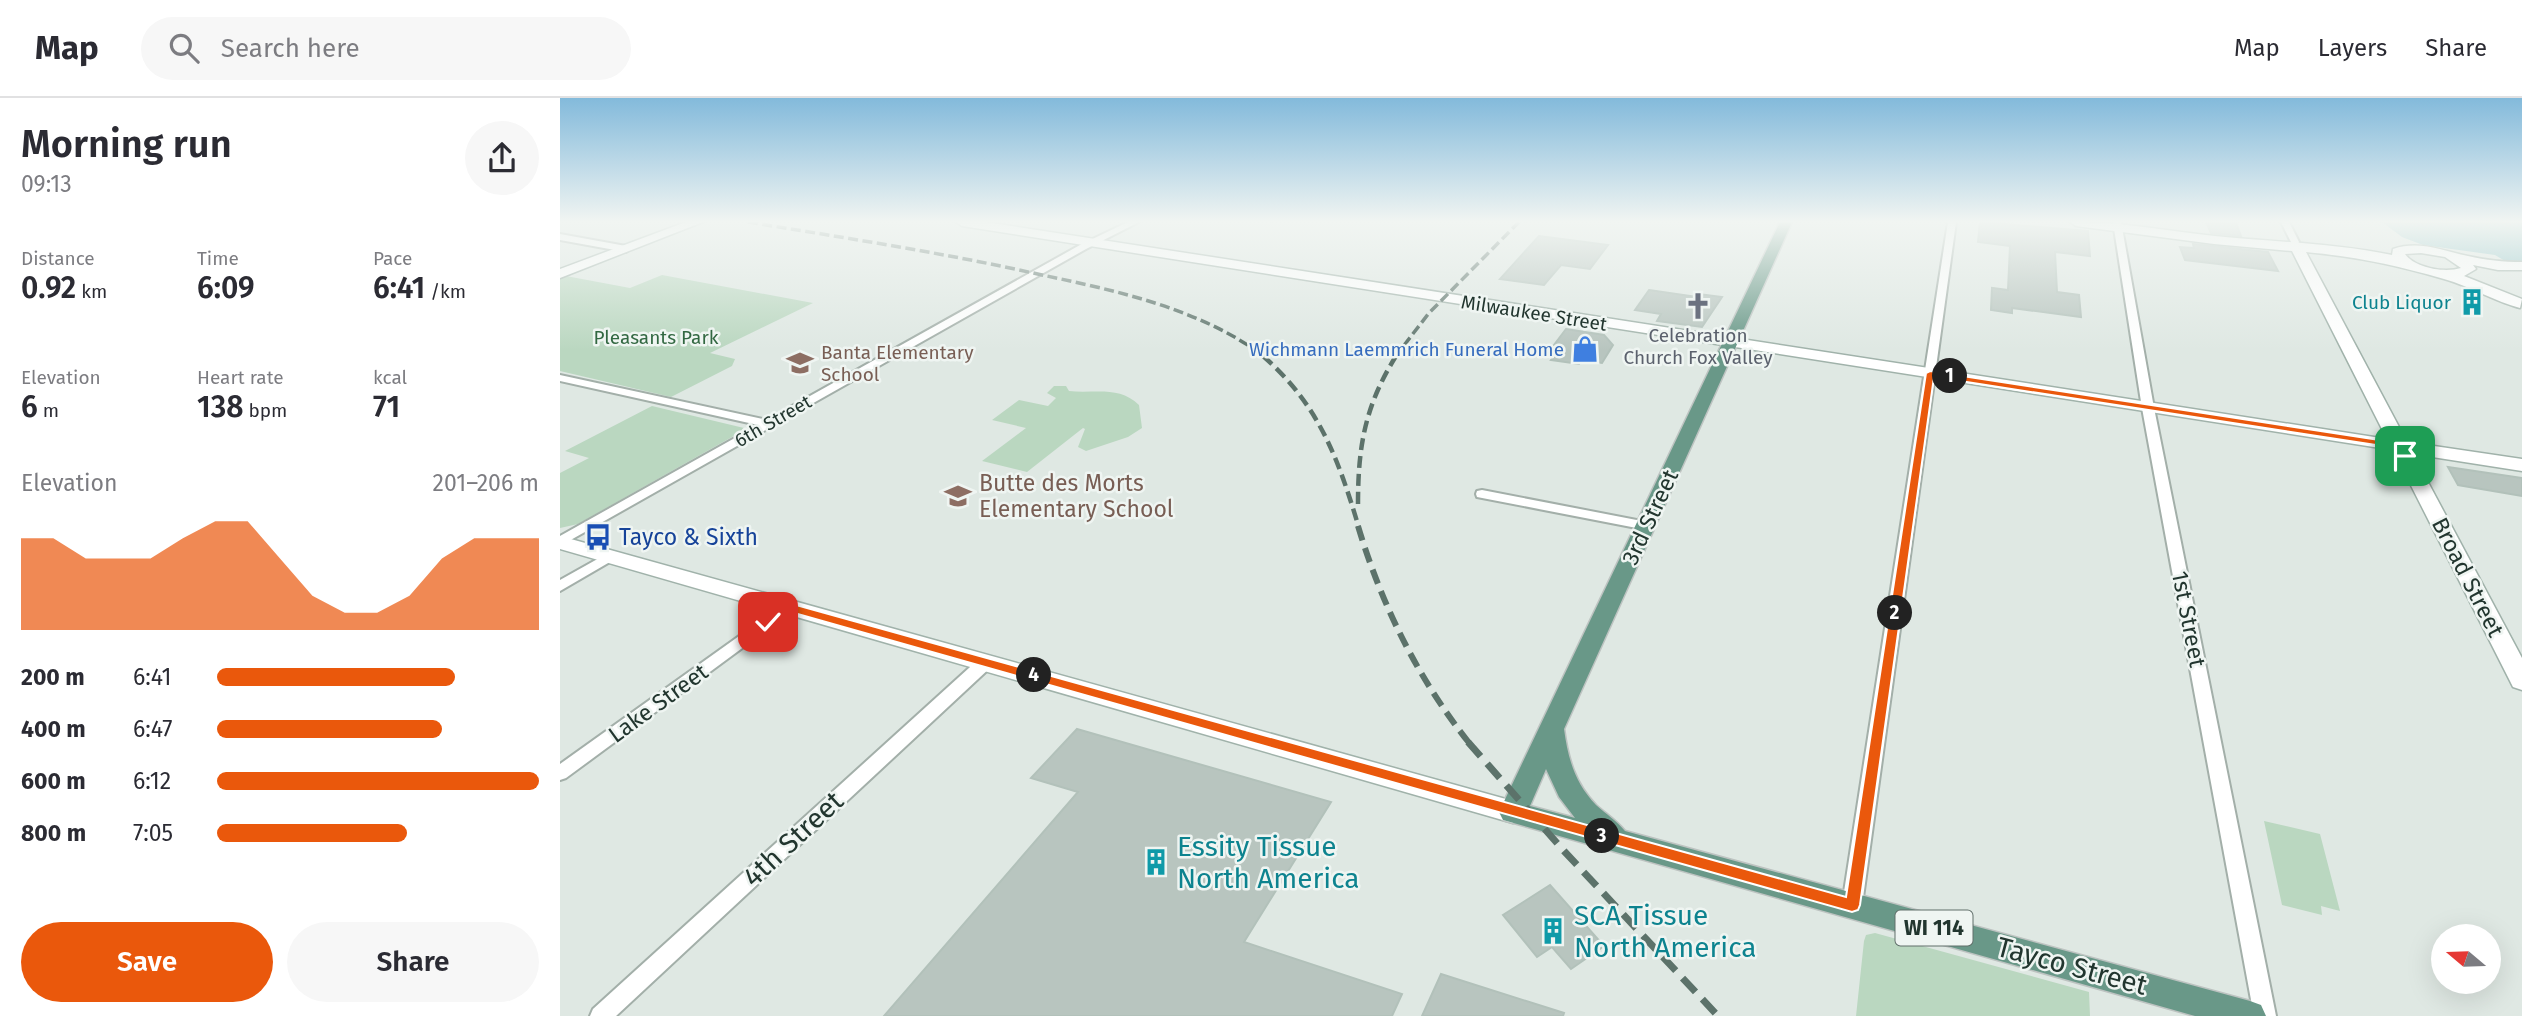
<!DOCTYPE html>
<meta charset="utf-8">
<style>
body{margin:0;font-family:"Fira Sans",sans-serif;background:#f7f7f7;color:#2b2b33;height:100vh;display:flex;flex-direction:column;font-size:26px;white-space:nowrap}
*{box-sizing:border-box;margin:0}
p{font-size:23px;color:#7c7c81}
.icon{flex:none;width:38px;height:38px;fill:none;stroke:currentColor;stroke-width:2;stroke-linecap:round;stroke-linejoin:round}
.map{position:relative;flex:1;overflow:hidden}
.side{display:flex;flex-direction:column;background:#fff;width:560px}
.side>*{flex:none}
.needle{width:46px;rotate:289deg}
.fabs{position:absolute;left:1871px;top:826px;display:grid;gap:14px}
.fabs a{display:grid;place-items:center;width:70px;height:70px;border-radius:50%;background:#fff;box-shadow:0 7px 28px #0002;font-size:35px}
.pin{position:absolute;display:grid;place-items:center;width:60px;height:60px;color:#fff;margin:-30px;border-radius:14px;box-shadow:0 4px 10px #0006}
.km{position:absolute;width:35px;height:35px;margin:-18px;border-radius:50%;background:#222;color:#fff;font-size:19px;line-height:35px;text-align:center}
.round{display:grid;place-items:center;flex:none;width:74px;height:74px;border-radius:37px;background:#f7f7f7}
.headline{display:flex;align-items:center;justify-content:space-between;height:119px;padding:0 21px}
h1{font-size:38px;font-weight:600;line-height:52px}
.figures{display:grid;grid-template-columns:repeat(3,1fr);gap:10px;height:119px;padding:7px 21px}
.figures div{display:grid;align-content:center}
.figures b{font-size:30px;font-weight:600}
.figures small{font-size:19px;font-weight:400}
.figures p{font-size:19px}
.chart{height:196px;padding:14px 21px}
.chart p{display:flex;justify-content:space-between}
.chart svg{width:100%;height:126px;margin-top:7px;fill:#ea580c;opacity:.7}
.cta{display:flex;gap:14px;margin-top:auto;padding:14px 21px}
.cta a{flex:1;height:80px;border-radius:42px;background:#ea580c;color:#fff;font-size:28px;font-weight:600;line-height:80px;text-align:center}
.cta a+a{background:#f7f7f7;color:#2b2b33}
ul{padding:0 21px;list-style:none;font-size:23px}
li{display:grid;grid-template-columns:112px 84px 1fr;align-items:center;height:52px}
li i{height:18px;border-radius:9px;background:#ea580c}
header{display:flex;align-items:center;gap:42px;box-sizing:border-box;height:98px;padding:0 35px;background:#fff;border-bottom:2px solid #e1e1e2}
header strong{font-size:33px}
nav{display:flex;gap:38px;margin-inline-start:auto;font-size:24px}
.search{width:490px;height:63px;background:#f7f7f7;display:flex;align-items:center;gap:18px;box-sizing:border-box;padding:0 24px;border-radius:38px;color:#7c7c81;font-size:26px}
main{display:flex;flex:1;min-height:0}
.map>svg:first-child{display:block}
.green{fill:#bad7c0}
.water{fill:#8dc3c7}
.building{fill:#b8c5bf;stroke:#b2c1ba;stroke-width:2}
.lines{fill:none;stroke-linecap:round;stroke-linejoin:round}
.street-casing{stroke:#a3afa9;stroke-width:4}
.secondary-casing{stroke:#a0b2aa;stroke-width:3}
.primary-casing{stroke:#bdc3c1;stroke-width:3}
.street{fill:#fff;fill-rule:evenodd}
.secondary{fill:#fff;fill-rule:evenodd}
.primary{fill:#699888;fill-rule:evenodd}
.rail-far3{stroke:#5c726a;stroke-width:3.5;stroke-dasharray:10 4.5;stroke-linecap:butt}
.rail-far2{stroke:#5c726a;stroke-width:4.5;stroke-dasharray:12 6;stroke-linecap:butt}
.rail-far1{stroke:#5c726a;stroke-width:6;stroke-dasharray:15 8;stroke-linecap:butt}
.rail{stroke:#5c726a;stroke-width:7;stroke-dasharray:19 10;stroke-linecap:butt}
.route{fill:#ea580c;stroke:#fff;stroke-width:2}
.labels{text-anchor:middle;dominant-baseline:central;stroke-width:5;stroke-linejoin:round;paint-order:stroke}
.far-culture-label{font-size:19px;fill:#0d838f;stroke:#eff5f2;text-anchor:end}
.far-street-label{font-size:19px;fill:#22362f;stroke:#eff5f2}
.far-worship-label{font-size:19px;fill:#5b616d;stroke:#eff5f2}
.far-park-label{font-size:19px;fill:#326842;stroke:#eff5f2}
.far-shop-label{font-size:19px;fill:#366cbe;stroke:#eff5f2;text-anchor:end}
.far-education-label{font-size:19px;fill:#785e54;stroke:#eff5f2;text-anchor:start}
.shield{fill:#eff5f2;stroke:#606f6a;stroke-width:2}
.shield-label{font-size:21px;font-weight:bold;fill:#22362f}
.education-label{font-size:23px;fill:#785e54;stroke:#eff5f2;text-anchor:start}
.street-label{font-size:23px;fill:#22362f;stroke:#eff5f2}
.transit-label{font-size:23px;fill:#164399;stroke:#eff5f2;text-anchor:start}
.near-street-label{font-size:28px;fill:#22362f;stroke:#eff5f2}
.near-culture-label{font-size:28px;fill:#0d838f;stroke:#eff5f2;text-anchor:start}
</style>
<header>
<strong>Map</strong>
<div class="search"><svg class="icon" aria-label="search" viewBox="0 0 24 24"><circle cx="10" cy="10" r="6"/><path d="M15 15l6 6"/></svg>Search here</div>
<nav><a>Map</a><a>Layers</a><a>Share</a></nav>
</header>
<main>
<section class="side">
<div class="headline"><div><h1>Morning run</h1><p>09:13</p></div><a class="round"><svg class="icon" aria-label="share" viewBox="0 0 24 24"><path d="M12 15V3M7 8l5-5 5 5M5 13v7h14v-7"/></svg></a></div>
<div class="figures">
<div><p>Distance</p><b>0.92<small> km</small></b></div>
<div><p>Time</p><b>6:09</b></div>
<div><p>Pace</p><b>6:41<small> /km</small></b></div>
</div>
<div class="figures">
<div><p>Elevation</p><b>6<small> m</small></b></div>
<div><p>Heart rate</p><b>138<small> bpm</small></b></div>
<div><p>kcal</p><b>71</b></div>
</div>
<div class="chart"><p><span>Elevation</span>201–206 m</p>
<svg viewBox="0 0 160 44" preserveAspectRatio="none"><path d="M0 44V12L10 12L20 19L30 19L40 19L50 12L60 6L70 6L80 19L90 32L100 38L110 38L120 32L130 19L140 12L150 12L160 12V44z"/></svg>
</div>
<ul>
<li><b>200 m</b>6:41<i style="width:74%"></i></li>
<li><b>400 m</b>6:47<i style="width:70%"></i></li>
<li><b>600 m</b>6:12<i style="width:100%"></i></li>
<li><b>800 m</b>7:05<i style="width:59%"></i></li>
</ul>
<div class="cta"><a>Save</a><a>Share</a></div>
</section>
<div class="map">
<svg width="1962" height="918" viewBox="0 0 1962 918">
<rect width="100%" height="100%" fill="#dfe8e3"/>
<path class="green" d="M102 177 253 205 150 255 175 261 172 268 111 299 0 273V180L6 178 70 190Z
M494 288H506L509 293C534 296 559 287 579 307L582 330 568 339 526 353 518 349 525 331 523 330 467 374 422 363 466 330 432 322 459 302 488 308 496 300 487 295Z
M92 308 184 330 179 335 18 426 0 430V375L29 360 5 353Z
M1704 723 1760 736 1780 813 1761 808 1762 817 1722 807Z
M1315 835 1529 894 1530 918H1296L1304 843 1306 837Z"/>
<path class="water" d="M1822 124H1962V173L1935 157 1863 147 1842 139Z"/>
<path class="building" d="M1420 124 1528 133 1530 158 1495 154 1497 194 1519 197 1521 219 1452 210V215L1431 212 1432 190 1448 192 1450 148 1418 144Z
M1646 124 1676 125 1681 138 1651 135Z
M979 138 1048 147 1030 171 1001 167 984 187 940 181Z
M1633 146 1708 154 1718 173 1625 162 1620 149 1634 150Z
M1089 192 1137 199 1139 196 1162 199 1142 229 1097 223 1101 216 1075 212Z
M1006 231 1044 237 1053 247 1042 265 1022 262 1019 266 991 262 1002 248 994 247Z
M1888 369 1962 380V398L1898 387Z
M517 631 771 704 684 844 842 896 832 918H324L518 694 471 680Z
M990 787 1044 848 1011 871 992 849 977 859 943 817Z
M881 876 1004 915 1003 918H862Z"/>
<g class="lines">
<defs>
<path id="street" d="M568 124H579L526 151 0 448V438L198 327 0 283V277L207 322 520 147Z
M1388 124H1396L1302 807 1299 813 1292 816 1285 813 1282 807Z
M1553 124H1561L1594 310 1716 918H1694L1582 310Z
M1721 124H1729L1739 144 1738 146H1732Z
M0 136 66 148 70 151 66 154 0 142Z
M922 392 1087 424 1094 428 1087 432 917 399 916 396 917 393Z
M50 454 55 455 57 458 55 461 0 493V482Z
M229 504 234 506 236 509 234 512 6 680 0 682V666L224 506Z
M426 559 432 560 434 564 432 568 56 918H30L33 911 420 560Z"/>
<path id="secondary" d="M126 124H143L0 180V171Z
M396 124H426L1827 341 1732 153 1654 146 1516 128 1510 124C1559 123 1606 133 1655 138 1714 144 1774 145 1832 157L1833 151C1860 142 1882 153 1908 158 1926 162 1943 164 1962 164V172H1938L1913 167 1916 171 1904 178 1962 201 1960 210C1936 204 1910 188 1884 181 1835 167 1798 159 1746 154L1847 344 1962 361V373L1853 356 1962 560V592L1953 589 1950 583 1833 352 402 128ZM1861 155 1885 159 1901 170C1884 175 1855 170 1845 156Z
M0 438 953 703 963 706 967 714 963 722 953 725 0 451Z"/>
<path id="primary" d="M1220 124H1232L1004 631C1008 661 1015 685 1036 707 1046 716 1057 723 1065 733L1690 903 1701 907 1706 918H1635L943 722 939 714ZM986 671 999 699 1015 720 970 708Z"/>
</defs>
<use href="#street" class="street-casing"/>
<use href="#secondary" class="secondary-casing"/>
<use href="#primary" class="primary-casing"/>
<use href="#street" class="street"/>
<use href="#secondary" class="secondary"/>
<use href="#primary" class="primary"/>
<path class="rail-far3" d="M188 124C286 140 385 155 482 177 558 193 641 211 705 259
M835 259 869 215 959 124"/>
<path class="rail-far2" d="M703 258C759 307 778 360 799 430
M798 406C798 348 805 308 836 258"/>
<path class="rail-far1" d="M798 428C822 508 858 581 910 646"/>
<path class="rail" d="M908 644 1004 753 1158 918"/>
</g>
<linearGradient id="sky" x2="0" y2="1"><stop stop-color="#83badb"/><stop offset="0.49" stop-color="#f1f5f2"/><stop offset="1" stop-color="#f1f5f2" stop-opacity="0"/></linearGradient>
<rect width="1962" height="252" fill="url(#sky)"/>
<path class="route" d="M1370 273 1839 345 1842 346 1850 358 1841 360 1835 350 1374 279 1300 807 1298 812 1292 814 231 514 213 527H204L202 524 229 505 1286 799 1366 275Z"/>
<defs>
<symbol id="building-bare" viewBox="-9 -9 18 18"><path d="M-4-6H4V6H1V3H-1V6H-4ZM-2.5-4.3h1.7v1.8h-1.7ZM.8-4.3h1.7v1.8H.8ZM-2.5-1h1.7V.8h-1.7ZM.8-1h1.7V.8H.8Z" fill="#0f9aa8" stroke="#eff5f2" stroke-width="2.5" paint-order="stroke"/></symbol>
<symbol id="church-bare" viewBox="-9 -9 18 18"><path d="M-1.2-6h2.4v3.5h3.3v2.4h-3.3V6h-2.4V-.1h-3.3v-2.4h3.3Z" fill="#6b7280" stroke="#eff5f2" stroke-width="2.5" paint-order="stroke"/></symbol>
<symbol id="shop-bare" viewBox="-9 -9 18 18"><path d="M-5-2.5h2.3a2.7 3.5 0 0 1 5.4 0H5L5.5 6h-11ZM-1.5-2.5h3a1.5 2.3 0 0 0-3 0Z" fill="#3f7fe0" stroke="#eff5f2" stroke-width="2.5" paint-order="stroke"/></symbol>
<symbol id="school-bare" viewBox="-9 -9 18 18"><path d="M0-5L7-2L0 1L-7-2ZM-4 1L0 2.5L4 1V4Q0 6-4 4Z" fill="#8d6e63" stroke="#eff5f2" stroke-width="2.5" paint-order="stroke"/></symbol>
<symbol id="bus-bare" viewBox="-9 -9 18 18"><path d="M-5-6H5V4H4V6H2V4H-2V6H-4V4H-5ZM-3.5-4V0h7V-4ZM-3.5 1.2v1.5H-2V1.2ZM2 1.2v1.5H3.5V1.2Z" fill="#1a4fb4" stroke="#eff5f2" stroke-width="2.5" paint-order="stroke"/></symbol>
</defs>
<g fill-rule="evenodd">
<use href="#building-bare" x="1893" y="185" width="38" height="38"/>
<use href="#church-bare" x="1119" y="189" width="38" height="38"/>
<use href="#shop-bare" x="1006" y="232" width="38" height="38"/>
<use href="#school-bare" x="221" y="246" width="38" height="38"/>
<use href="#school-bare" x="379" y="379" width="38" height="38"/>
<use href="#bus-bare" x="19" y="420" width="38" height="38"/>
<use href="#building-bare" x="577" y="745" width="38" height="38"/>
<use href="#building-bare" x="974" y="814" width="38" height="38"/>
</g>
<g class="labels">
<g class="far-culture-label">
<text x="1891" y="204">Club Liquor</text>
</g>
<g class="far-street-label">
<text transform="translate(974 215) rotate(9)">Milwaukee Street</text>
<text transform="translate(213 323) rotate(-30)">6th Street</text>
</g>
<g class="far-worship-label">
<text x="1138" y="237">Celebration<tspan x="1138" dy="22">Church Fox Valley</tspan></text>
</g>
<g class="far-park-label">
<text x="96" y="239">Pleasants Park</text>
</g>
<g class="far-shop-label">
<text x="1004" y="251">Wichmann Laemmrich Funeral Home</text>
</g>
<g class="far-education-label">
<text x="261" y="254">Banta Elementary<tspan x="261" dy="22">School</tspan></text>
</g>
<rect class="shield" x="1335.5" y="812.5" width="77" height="35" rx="5"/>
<g class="shield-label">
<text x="1374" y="830">WI 114</text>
</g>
<g class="education-label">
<text x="419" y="385">Butte des Morts<tspan x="419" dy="26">Elementary School</tspan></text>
</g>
<g class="street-label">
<text transform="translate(1090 419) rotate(-65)">3rd Street</text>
<text transform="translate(1908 479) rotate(63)">Broad Street</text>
<text transform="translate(1629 521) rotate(79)">1st Street</text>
<text transform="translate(98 605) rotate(-36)">Lake Street</text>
</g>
<g class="transit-label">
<text x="59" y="439">Tayco &amp; Sixth</text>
</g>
<g class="near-street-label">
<text transform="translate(233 741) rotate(-43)">4th Street</text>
<text transform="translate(1512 868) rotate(15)">Tayco Street</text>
</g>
<g class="near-culture-label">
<text x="617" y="748">Essity Tissue<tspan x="617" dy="32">North America</tspan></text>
<text x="1014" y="817">SCA Tissue<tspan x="1014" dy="32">North America</tspan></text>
</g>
</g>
</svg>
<div class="fabs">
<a><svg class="needle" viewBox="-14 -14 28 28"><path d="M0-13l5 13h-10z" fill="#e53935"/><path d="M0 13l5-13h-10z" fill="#7c7c81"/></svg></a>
</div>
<div class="pin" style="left:1845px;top:358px;background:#1e9e55"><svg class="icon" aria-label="arrive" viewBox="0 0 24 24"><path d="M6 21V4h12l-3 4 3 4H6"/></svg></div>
<div class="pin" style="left:208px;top:524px;background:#d93025"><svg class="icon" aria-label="check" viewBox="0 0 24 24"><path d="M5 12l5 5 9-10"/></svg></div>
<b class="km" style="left:1390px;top:278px">1</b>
<b class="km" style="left:1335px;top:515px">2</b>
<b class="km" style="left:1042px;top:738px">3</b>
<b class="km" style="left:474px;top:577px">4</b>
</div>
</main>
